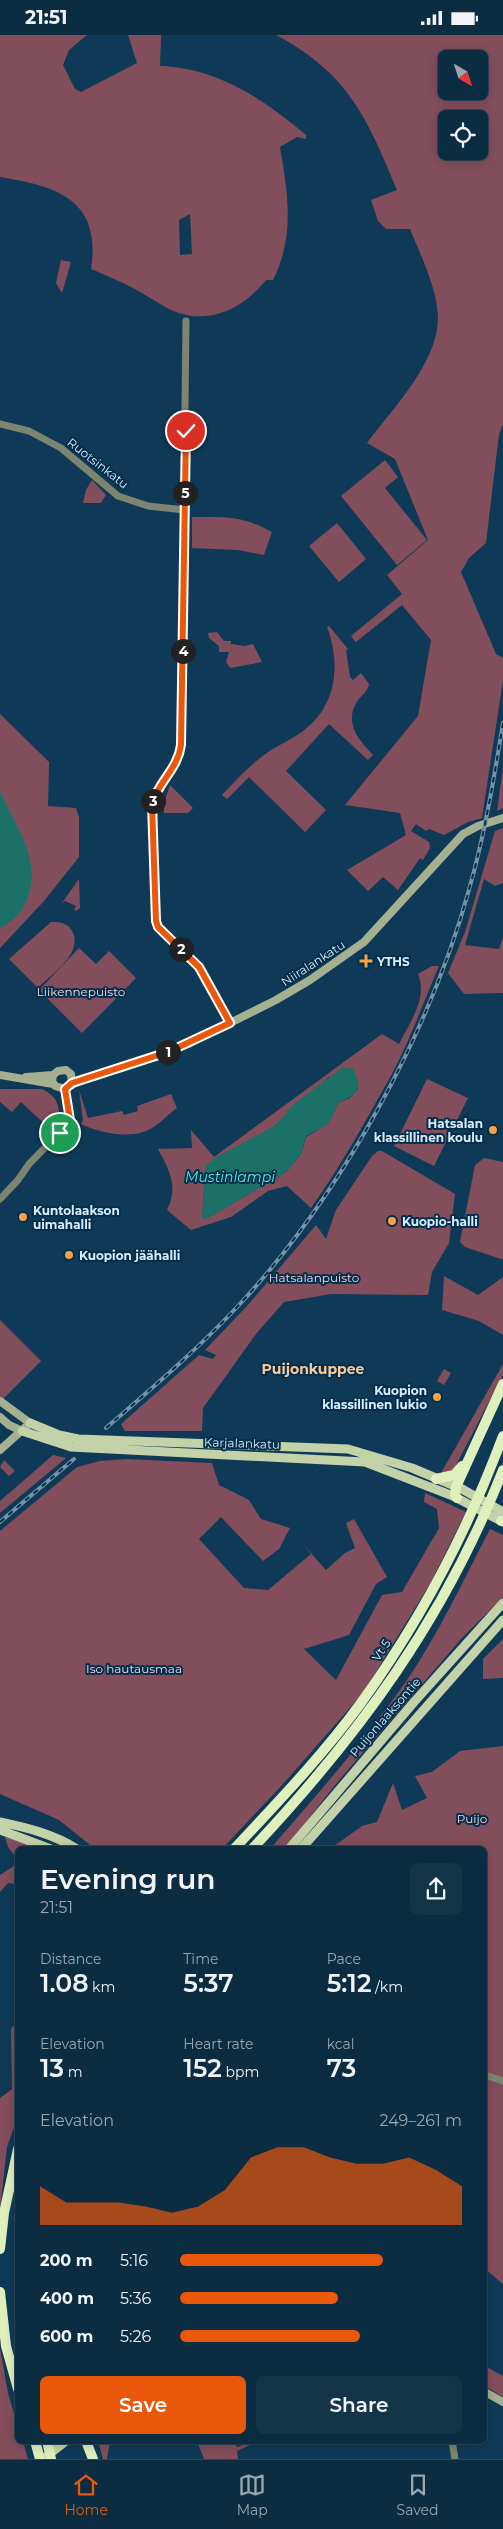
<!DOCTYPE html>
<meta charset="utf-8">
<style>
body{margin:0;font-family:Montserrat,sans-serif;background:#143448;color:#f1f3f6;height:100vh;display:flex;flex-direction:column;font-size:19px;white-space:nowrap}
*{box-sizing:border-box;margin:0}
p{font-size:16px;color:#9aa7b1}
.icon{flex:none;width:28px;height:28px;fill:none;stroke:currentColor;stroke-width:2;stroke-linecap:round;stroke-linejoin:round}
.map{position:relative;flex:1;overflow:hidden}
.panel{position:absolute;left:15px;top:1811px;width:472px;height:598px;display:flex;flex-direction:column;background:#0b2c41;border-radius:8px;box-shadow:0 2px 12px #0003,0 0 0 1px #2b485a}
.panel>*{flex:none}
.needle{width:32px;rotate:141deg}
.buttons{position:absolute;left:438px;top:15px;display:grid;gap:10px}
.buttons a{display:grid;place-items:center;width:50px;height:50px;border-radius:8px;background:#0b2c41;box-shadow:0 2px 12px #0003,0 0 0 1px #2b485a;font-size:25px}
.pin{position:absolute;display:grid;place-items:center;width:42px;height:42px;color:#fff;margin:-21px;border:2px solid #fff;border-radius:50%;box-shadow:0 1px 5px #0007}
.km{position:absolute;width:25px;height:25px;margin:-12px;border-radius:50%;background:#222;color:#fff;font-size:14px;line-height:25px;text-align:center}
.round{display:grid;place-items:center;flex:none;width:52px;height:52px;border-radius:8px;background:#143448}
.summary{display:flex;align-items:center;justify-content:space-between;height:85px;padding:0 25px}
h1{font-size:28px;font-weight:600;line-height:38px}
.metrics{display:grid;grid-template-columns:repeat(3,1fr);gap:8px;height:85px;padding:5px 25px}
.metrics div{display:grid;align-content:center}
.metrics b{font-size:25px;font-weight:600}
.metrics small{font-size:14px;font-weight:400}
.metrics p{font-size:14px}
.chart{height:140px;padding:10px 25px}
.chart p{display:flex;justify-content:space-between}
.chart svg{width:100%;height:90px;margin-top:5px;fill:#ea580c;opacity:.7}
.button{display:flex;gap:10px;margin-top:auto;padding:10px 25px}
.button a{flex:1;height:58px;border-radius:8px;background:#ea580c;color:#fff;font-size:20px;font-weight:600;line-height:58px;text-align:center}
.button a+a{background:#143448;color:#f1f3f6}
ul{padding:0 25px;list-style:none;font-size:16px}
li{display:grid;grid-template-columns:80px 60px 1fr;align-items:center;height:38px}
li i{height:12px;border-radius:6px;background:#ea580c}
.status{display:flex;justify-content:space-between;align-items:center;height:35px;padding:0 25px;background:#0b2c41;direction:ltr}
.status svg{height:14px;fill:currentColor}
.tab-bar{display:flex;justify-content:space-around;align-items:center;height:70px;border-top:1px solid #2b485a;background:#0b2c41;font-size:14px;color:#9aa7b1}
.tab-bar a{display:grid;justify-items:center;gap:2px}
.tab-bar .selected{color:#ea580c}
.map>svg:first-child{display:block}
.green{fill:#834e5c;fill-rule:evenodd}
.water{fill:#1b7167}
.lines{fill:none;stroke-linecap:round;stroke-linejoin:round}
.tertiary{stroke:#7d8470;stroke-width:7}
.secondary{stroke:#a5b090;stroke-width:8}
.primary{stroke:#c3d2a8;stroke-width:9}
.motorway{stroke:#dff0bd;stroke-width:10}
.rail-casing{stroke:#7493a9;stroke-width:4}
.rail{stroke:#022f4c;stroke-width:2;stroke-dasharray:5.5;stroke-linecap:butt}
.route-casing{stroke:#fff;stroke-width:10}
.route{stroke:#ea580c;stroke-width:6}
.poi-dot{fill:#f7a149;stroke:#022f4c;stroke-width:2}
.labels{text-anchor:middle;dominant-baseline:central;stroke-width:4;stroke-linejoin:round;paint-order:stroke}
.street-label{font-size:12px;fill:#daecfb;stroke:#022f4c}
.poi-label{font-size:12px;font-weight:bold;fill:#daecfb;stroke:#022f4c;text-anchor:start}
.park-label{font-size:12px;fill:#ffd2dc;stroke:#022f4c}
.water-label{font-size:14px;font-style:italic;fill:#55edd9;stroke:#022f4c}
.neighbourhood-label{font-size:14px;font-weight:bold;fill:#fac89d;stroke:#022f4c}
</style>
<div class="status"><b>21:51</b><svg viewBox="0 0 49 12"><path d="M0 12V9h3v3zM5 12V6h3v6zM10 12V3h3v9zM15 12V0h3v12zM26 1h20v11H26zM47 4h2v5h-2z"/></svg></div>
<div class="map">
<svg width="503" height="2424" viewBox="0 0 503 2424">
<rect width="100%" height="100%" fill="#0f3a57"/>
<path class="green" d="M0 0H87L69 15 63 30 75 54 81 57 137 28 128 0H161L160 31C217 33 264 64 306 100V104L297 102 280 112C288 159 295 201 273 245H266C242 275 207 292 169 274 157 268 145 259 133 253 120 246 105 240 91 234 102 164 56 151 0 142ZM190 179 192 219 180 220 179 185Z
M276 0H503V389L499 399 486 508 469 523 461 537 496 619 503 623V645L482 783 468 787 444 800 429 794 426 796 416 789 411 796 429 807 430 813 423 825 420 823 398 855 383 842 368 856 347 835 406 800 400 778 345 770 418 681 431 605 402 570 356 607 351 601 402 559 387 540 428 505 395 424 367 408C393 373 438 328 438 282 437 253 421 221 410 194H386L378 186 371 165 397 155C367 83 348 38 276 0ZM446 24H479V56H446ZM446 84H479V116H446Z
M61 225 71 227 62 258 56 248Z
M385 425 398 442 385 453 427 505 397 530 341 461Z
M92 445 106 460 101 468H83L86 455Z
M192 482C224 482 242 480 272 497L264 520 238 515 192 513Z
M337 488 366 524 339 547 309 511Z
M329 591 348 614 346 615 350 642 353 645 361 638 369 649C368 656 362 660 358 665 343 687 358 704 373 720L368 725 329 689 286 736 326 775 305 797 249 742 227 764 222 760C235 746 248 732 264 720 276 711 291 705 303 696 337 671 341 629 327 592Z
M217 597 224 606H231V609L245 611 253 609 262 627 230 633 226 627 229 617H219V611L209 603 208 598Z
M0 679 49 727 48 771 76 773 79 782V822L44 866 0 913Z
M503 733V773L497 776Z
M170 750 193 773 188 778H164V768Z
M503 793V848L495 851 484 844 465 910 499 914 503 902V958L464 959 448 938 465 897 495 796Z
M79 844 80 873 76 876 74 875 76 871 65 866 62 868Z
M51 887C61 887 69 888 73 898 82 920 51 939 38 953L9 924Z
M79 913 96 929 109 916 136 943 82 998 39 955Z
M432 931H439C423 968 408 1011 388 1046 364 1089 340 1132 311 1173L287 1151 268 1156 231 1182 191 1195 167 1175C179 1151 169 1135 158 1114L192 1113 191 1095 214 1122 382 999 399 1009C410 987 428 964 418 939ZM354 1034 358 1054 350 1063 339 1067 331 1083 321 1093 306 1102 301 1119 286 1137 206 1184 202 1182 206 1131 276 1090 329 1042Z
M427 1044 468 1063 434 1131 394 1111Z
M0 1054H42C56 1060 60 1070 59 1084L50 1094 21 1067 12 1077 0 1067Z
M79 1055 88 1083 122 1076 124 1080 138 1076 137 1071 171 1059 177 1073C167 1080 157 1092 146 1096 128 1104 97 1097 81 1089L83 1085Z
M378 1116H382L455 1159 449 1208 432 1237 428 1260 331 1259 284 1267 256 1299 203 1373 202 1396H125L121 1389 199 1320 213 1324 216 1320 205 1315 248 1270 316 1190 326 1204 336 1175 372 1121Z
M484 1123 503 1127V1224H501L465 1212 460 1207 475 1130Z
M444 1241 478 1260 503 1242V1300L479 1286 442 1275Z
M0 1285 41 1326 3 1364 0 1362Z
M503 1329V1340L455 1432 449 1437 441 1438Z
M444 1334 451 1338 444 1350 437 1346Z
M53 1420 66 1423 0 1478V1466Z
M126 1424 212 1428 219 1450 249 1465 261 1484 290 1493 279 1514 263 1526 221 1482 199 1504 244 1553 268 1555 311 1519 302 1508 326 1535 345 1518 355 1513 346 1488 354 1484 387 1542 376 1549 349 1600 304 1614 336 1645 382 1560 402 1557 439 1493 437 1474 424 1467 425 1458 466 1477 431 1547 363 1658 283 1749 222 1814H95L59 1785 0 1759V1496L77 1432 100 1426Z
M4 1425 15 1436 9 1441 0 1432Z
M490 1494 503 1500V1562L462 1603 335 1750 285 1814H270C317 1760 364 1706 405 1648 438 1600 463 1546 490 1494Z
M503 1604V1643L483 1644V1624Z
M503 1711V2249L485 2234V1814H330L362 1791 377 1787 393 1748 402 1775 427 1763 415 1741 432 1737 460 1716Z
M5 1802 43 1814H18L17 1824 8 1812Z
M17 1829V1849L8 1848 0 1857V1840Z
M17 1989V2084L7 2112 0 2174V2063L12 2054 11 1993Z
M0 2313 8 2358 17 2389 18 2406H23L28 2424H0Z
M485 2331 503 2341V2362L485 2351Z
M98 2406H110L107 2424H103Z
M197 2406H229L238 2412 248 2408 250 2410 237 2416 238 2424H204Z"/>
<path class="water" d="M0 756C16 792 45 829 25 869 20 879 10 889 0 893Z
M343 1032 354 1034C361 1053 360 1059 339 1067L328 1089 306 1101 301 1119 286 1137 206 1184 202 1182 206 1131 215 1123 276 1090 294 1069Z"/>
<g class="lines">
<path class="tertiary" d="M186 286 181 710C178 734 158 746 152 769L156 886 158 892 199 932 230 988
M0 389 29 396 61 413 118 461 148 471 185 475
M0 1164 18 1145 29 1129 68 1089 70 1076 65 1054
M485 2040 503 2046
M452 2406 455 2424"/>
<path class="secondary" d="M0 1040 53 1049
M26 1042 53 1040
M72 1048 71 1039 66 1035 58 1036 53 1040 52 1046 55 1051 65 1054 81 1045 188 1009 276 965 310 945 364 907 463 799 478 791 503 783
M0 1366 30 1388 0 1415
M0 1382 9 1390 22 1396
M485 2357 503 2367"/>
<path class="primary" d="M30 1388 59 1400 78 1404 348 1414 412 1433 462 1454 503 1477
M22 1396 71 1412 365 1427 453 1461 503 1487
M0 1787C28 1793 53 1799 77 1814
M0 1795 51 1814
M289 1814 414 1667 503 1568
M301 1814 503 1585
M43 2424 66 2406"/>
<path class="motorway" d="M436 1444 454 1440 462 1431
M457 1463 455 1460 456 1452 503 1349
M501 1486H503
M234 1814C278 1767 323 1720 361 1668 420 1586 468 1495 503 1401
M252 1814C360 1699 445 1583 503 1435
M0 2214 4 2178 18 2114
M0 2257 6 2311 18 2354
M35 2406 40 2424
M47 2406 51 2424
M86 2406 93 2424"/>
<defs>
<path id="rail" d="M106 1393C151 1354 197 1315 238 1271 340 1162 431 996 470 851 485 798 494 743 503 688
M0 1487 74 1424"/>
</defs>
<use href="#rail" class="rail-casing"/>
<use href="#rail" class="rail"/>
</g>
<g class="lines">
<defs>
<path id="route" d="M60 1098 70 1085 65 1054 72 1048 168 1017 230 988 199 932 158 892 156 886 152 769C158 747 178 734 181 710L186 396"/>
</defs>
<use href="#route" class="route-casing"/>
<use href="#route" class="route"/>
</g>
<g class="poi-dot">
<path d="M363.5 918.5h5v5h5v5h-5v5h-5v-5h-5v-5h5z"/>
<circle cx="493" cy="1095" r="5"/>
<circle cx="23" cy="1182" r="5"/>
<circle cx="392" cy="1186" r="5"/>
<circle cx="69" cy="1220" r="5"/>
<circle cx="437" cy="1362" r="5"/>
</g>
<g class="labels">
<g class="street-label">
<text transform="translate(98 428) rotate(38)">Ruotsinkatu</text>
<text transform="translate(313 928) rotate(-33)">Niiralankatu</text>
<text transform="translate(242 1408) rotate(2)">Karjalankatu</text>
<text transform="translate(381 1615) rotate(-57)">Vt 5</text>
<text transform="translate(385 1682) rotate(-49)">Puijonlaaksontie</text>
</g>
<g class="poi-label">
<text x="377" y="926">YTHS</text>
<text x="483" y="1088" text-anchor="end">Hatsalan<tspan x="483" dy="14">klassillinen koulu</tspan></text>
<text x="33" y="1175">Kuntolaakson<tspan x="33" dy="14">uimahalli</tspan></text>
<text x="402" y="1186">Kuopio-halli</text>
<text x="79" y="1220">Kuopion jäähalli</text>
<text x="427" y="1355" text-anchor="end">Kuopion<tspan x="427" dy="14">klassillinen lukio</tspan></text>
</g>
<g class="park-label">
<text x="81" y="956">Liikennepuisto</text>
<text x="314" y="1242">Hatsalanpuisto</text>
<text x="134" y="1633">Iso hautausmaa</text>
<text x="472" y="1783">Puijo</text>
</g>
<g class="water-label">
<text x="230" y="1142">Mustinlampi</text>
</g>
<g class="neighbourhood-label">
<text x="313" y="1334">Puijonkuppee</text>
</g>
</g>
</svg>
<div class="buttons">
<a><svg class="needle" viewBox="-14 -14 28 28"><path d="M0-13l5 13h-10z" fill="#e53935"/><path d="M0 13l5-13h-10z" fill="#9aa7b1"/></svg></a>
<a><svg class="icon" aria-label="locate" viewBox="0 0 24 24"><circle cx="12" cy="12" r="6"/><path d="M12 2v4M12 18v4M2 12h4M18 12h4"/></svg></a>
</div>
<div class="pin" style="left:60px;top:1098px;background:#1e9e55"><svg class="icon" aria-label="arrive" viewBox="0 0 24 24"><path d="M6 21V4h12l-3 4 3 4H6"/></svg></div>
<div class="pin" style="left:186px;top:396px;background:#d93025"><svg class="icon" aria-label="check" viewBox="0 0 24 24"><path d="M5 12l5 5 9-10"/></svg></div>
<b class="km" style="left:168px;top:1017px">1</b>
<b class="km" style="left:181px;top:914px">2</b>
<b class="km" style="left:153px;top:766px">3</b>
<b class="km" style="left:183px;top:616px">4</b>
<b class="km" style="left:185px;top:458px">5</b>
<section class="panel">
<div class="summary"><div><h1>Evening run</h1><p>21:51</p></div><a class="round"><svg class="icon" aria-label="share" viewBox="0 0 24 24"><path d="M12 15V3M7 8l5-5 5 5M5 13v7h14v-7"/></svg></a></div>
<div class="metrics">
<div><p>Distance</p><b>1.08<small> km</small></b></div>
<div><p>Time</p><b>5:37</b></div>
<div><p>Pace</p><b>5:12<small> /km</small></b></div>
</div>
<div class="metrics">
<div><p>Elevation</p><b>13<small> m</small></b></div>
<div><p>Heart rate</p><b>152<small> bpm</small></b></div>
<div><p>kcal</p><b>73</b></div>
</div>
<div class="chart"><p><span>Elevation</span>249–261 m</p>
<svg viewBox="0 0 160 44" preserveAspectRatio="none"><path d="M0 44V25L10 33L20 33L30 33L40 35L50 38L60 35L70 27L80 11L90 6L100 6L110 11L120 14L130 14L140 11L150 17L160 25V44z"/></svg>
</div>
<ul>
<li><b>200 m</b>5:16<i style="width:72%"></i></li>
<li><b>400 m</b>5:36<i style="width:56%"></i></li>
<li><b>600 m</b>5:26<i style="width:64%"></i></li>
</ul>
<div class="button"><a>Save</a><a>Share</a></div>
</section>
</div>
<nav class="tab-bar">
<a class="selected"><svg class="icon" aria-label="home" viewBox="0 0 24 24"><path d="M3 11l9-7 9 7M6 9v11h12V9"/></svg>Home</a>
<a><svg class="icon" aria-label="map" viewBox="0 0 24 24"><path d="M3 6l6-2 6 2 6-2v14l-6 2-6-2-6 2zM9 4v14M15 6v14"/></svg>Map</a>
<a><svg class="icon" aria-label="saved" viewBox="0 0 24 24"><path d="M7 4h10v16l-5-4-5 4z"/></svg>Saved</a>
</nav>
